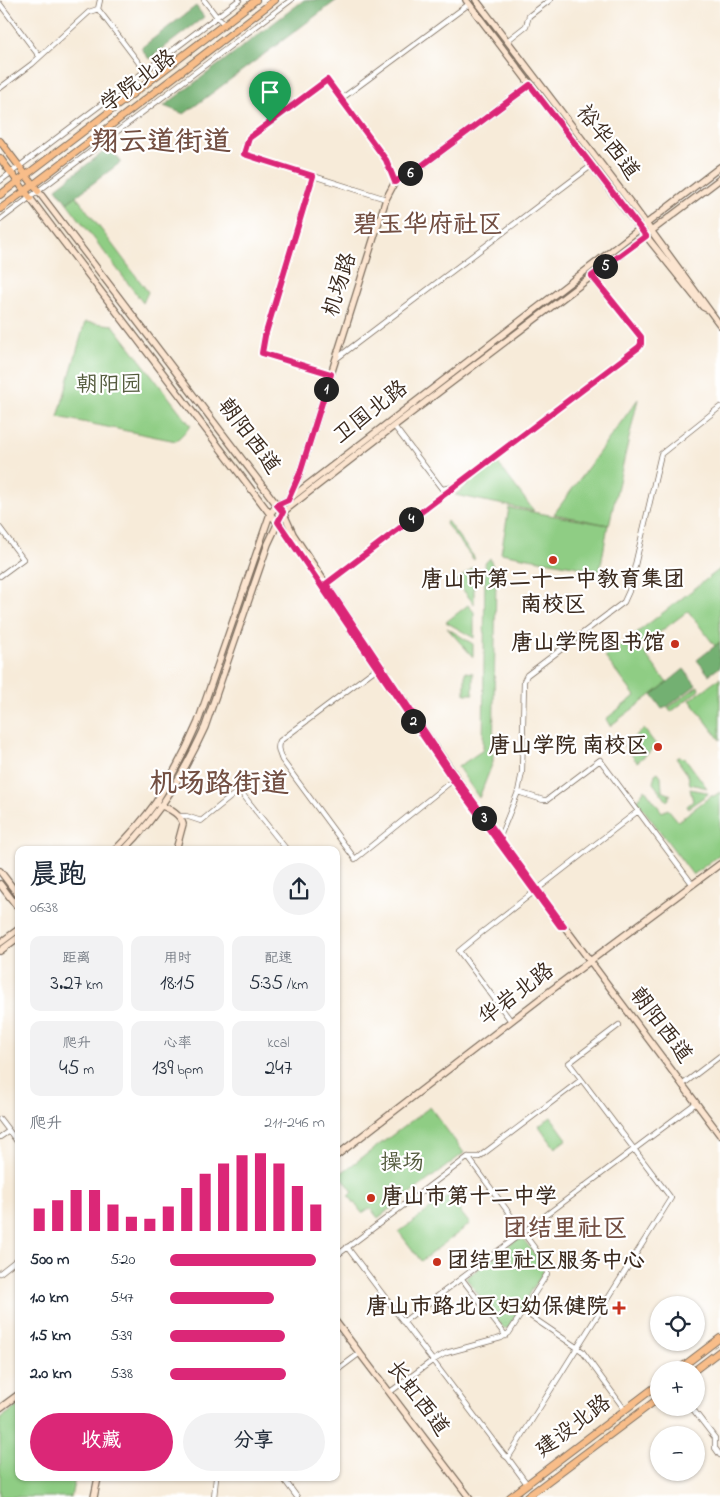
<!DOCTYPE html>
<html lang="zh">
<meta charset="utf-8">
<style>
body{margin:0;font-family:"Indie Flower","LXGW WenKai TC",sans-serif;background:#f2f2f3;color:#1f2937;height:100vh;display:flex;flex-direction:column;font-size:19px;white-space:nowrap}
*{box-sizing:border-box;margin:0}
p{font-size:16px;color:#747a83}
.icon{flex:none;width:28px;height:28px;fill:none;stroke:currentColor;stroke-width:2;stroke-linecap:round;stroke-linejoin:round}
.map{position:relative;flex:1;overflow:hidden}
.panel{position:absolute;left:15px;top:846px;width:325px;height:635px;display:flex;flex-direction:column;background:#fff;border-radius:10px;box-shadow:0 1px 4px #0004}
.panel>*{flex:none}
.controls{position:absolute;left:650px;top:1296px;display:grid;gap:10px}
.controls a{display:grid;place-items:center;width:55px;height:55px;border-radius:50%;background:#fff;box-shadow:0 1px 4px #0004;font-size:25px}
.pin{position:absolute;display:grid;place-items:center;width:42px;height:42px;color:#fff;margin:-51px -21px;border-radius:50% 50% 50% 0;rotate:-45deg;box-shadow:0 0 5px #0007}
.pin .icon{rotate:45deg}
.km{position:absolute;width:25px;height:25px;margin:-12px;border-radius:50%;background:#222;color:#fff;font-size:14px;line-height:25px;text-align:center}
.round{display:grid;place-items:center;flex:none;width:52px;height:52px;border-radius:26px;background:#f2f2f3}
.headline{display:flex;align-items:center;justify-content:space-between;height:85px;padding:0 15px}
h1{font-size:28px;font-weight:600;line-height:38px}
.stats{display:grid;grid-template-columns:repeat(3,1fr);gap:8px;height:85px;padding:5px 15px}
.stats div{display:grid;align-content:center;border-radius:10px;background:#f2f2f3;text-align:center}
.stats b{font-size:21px;font-weight:600}
.stats small{font-size:14px;font-weight:400}
.stats p{font-size:14px}
.chart{height:140px;padding:10px 15px}
.chart p{display:flex;justify-content:space-between}
.chart svg{width:100%;height:90px;margin-top:5px;stroke:#db2777;stroke-width:6}
.cta{display:flex;gap:10px;margin-top:auto;padding:10px 15px}
.cta a{flex:1;height:58px;border-radius:30px;background:#db2777;color:#fff;font-size:20px;font-weight:600;line-height:58px;text-align:center}
.cta a+a{background:#f2f2f3;color:#1f2937}
ul{padding:0 15px;list-style:none;font-size:16px}
li{display:grid;grid-template-columns:80px 60px 1fr;align-items:center;height:38px}
li i{height:12px;border-radius:6px;background:#db2777}
.map>svg:first-child{display:block}
.green{fill:#8fcd84;stroke:#657c51}
.forest{fill:#73b072;stroke:#576d48}
.lines{fill:none;stroke-linecap:round;stroke-linejoin:round}
.street-casing{stroke:#7d6e5f;stroke-width:6}
.secondary-casing{stroke:#7d6e5f;stroke-width:8}
.primary-casing{stroke:#7d6e5f;stroke-width:8}
.street{stroke:#fff;stroke-width:4.5}
.secondary{stroke:#fce5d0;stroke-width:5.5}
.primary{stroke:#f8bd89;stroke-width:6}
.route-casing{stroke:#fff;stroke-width:10}
.route{stroke:#db2777;stroke-width:6}
.poi-dot{fill:#c8321e;stroke:#fff;stroke-width:2}
.labels{text-anchor:middle;dominant-baseline:central;stroke-width:4.5;stroke-linejoin:round;paint-order:stroke}
.street-label{font-size:22px;fill:#3b2a1e;stroke:#fff}
.park-label{font-size:22px;fill:#545b3d;stroke:#fff}
.poi-label{font-size:22px;font-weight:bold;fill:#3b2a1e;stroke:#fff;text-anchor:end}
.quarter-label{font-size:25px;font-weight:bold;fill:#734f42;stroke:#fff}
.district-label{font-size:28px;font-weight:bold;fill:#734f42;stroke:#fff}
</style>
<div class="map">
<svg width="720" height="1497" viewBox="0 0 720 1497">
<rect width="100%" height="100%" fill="#fff"/>
<filter id="ink" filterUnits="userSpaceOnUse"><feTurbulence type="fractalNoise" baseFrequency=".02" numOctaves="2"/><feDisplacementMap in="SourceGraphic" scale="10" xChannelSelector="R" yChannelSelector="G"/><feConvolveMatrix kernelMatrix="1 2 1 2 8 2 1 2 1" color-interpolation-filters="sRGB"/></filter>
<filter id="wash" filterUnits="userSpaceOnUse"><feTurbulence type="fractalNoise" baseFrequency=".0096" numOctaves="4" result="noise"/><feDisplacementMap in="SourceGraphic" scale="20" xChannelSelector="R" yChannelSelector="G"/><feGaussianBlur stdDeviation="1.12" result="paint"/><feColorMatrix in="noise" values="0 0 0 0 0 0 0 0 0 0 0 0 0 0 0 0 0 1.4 0 .05"/><feComposite in="paint" operator="in"/></filter>
<g filter="url(#wash)">
<rect width="100%" height="100%" fill="#f7ebd9"/>
<path class="green" d="M76 196 148 292 143 303 67 203Z
M85 322 113 325 191 426 176 441 58 417Z
M638 399 609 525 554 514Z
M497 462 534 511 455 495Z
M509 508 608 525 600 571 501 553Z
M447 521 474 557V560L446 524Z
M490 558 496 576 493 762 479 798 458 767 483 750 485 563Z
M474 567V604L456 581Z
M720 569V642L715 646 688 611 640 647 667 683 610 726 606 719 635 696 605 657Z
M468 605 474 612V638L446 622Z
M447 628 473 644V657Z
M465 672 473 673V694H465Z
M720 678V740L690 700Z
M698 686 699 690 671 712 668 708Z
M644 729 657 746 637 762 624 745Z
M679 757 685 758 707 788 690 784 688 775 676 758Z
M658 772 661 776 662 791 671 795H669V799L667 801 653 783 655 774Z
M645 789 662 812 668 809 678 821 711 796H714L720 792V854L693 875 637 801Z
M690 789 707 792 708 794 688 808 687 806 693 801Z
M430 1107 464 1153 378 1218 370 1208 362 1213 349 1196 353 1192 340 1174Z
M551 1117 567 1139 555 1148 539 1126Z
M448 1196 470 1224 421 1261 399 1232Z
M521 1236 542 1264 544 1268 543 1273 511 1323 508 1328 504 1329 466 1278Z
M19 1405V1478H75L71 1497H0V1419Z"/>
<path class="forest" d="M304 0H337L184 114 164 106Z
M196 6 204 17 149 59 141 48Z
M110 147 121 162 67 203 56 188Z
M720 642V667L709 675 697 660Z
M684 669 696 685 667 707 662 709 652 695Z"/>
</g>
<g filter="url(#ink)">
<g class="lines">
<defs>
<path id="street" d="M204 0 217 17 224 24
M0 4 39 56
M98 9 151 79
M507 41 526 26 529 16 550 0
M0 88 32 64 89 12 98 9 100 0
M341 99 327 80 249 138 244 154 386 199
M313 176 265 336 262 353 331 374
M0 181 239 0
M395 182 386 160 341 99 469 4
M0 220 291 0
M336 359 591 166
M394 426 442 489 454 487 639 347 641 344V337L592 276
M0 528 23 559 0 576
M326 584 453 488
M377 668 280 741C276 748 280 754 282 760L355 859 453 780
M518 792 543 800H547L600 760 693 885
M179 816H186L201 821 237 792 240 791 287 850
M499 839 518 792 522 772 524 681 527 675 624 602 629 591 661 454 720 407
M511 1021 459 951 481 933 638 811
M682 1085 720 1056
M0 1119 19 1144
M0 1137 9 1131
M468 1157H479L581 1080
M347 1247 504 1455 508 1458 527 1484
M336 1256 468 1157 547 1265V1274L509 1333 501 1338 446 1353 432 1361 390 1392
M0 1273 19 1258
M462 1279 506 1336
M523 1311 582 1351 625 1410
M403 1322 696 1103
M336 1371 360 1353
M692 1408 715 1438V1448L720 1455
M508 1458 671 1198 569 1063 619 1025
M283 1478 297 1497
M214 1497 216 1478"/>
<path id="secondary" d="M466 0 626 211 703 307 707 309
M476 0 633 206 720 325
M38 191 277 505 283 512 293 534 407 706 499 839 720 1135
M30 198 270 514 290 538 382 675
M289 498 300 473 386 199 395 182 424 164 530 85
M159 805C168 808 180 814 183 824L176 850
M115 850C130 835 144 819 156 802 172 777 186 750 198 722L270 514 277 505 288 500 720 167
M124 850C160 814 184 773 205 727L268 544 283 512 394 426 720 179
M0 871 19 896
M0 884 19 909
M0 943 19 929
M0 951 19 937
M336 1156 550 991 720 864
M336 1322 469 1497
M0 1408 19 1394
M94 1497 98 1478"/>
<path id="primary" d="M0 141 38 191
M0 158 30 198
M0 195 256 0
M0 209 25 191 275 0
M678 1370 720 1338
M695 1370 720 1351
M510 1497 659 1384
M527 1497 659 1398"/>
</defs>
<use href="#street" class="street-casing"/>
<use href="#secondary" class="secondary-casing"/>
<use href="#primary" class="primary-casing"/>
<use href="#street" class="street"/>
<use href="#secondary" class="secondary"/>
<use href="#primary" class="primary"/>
</g>
</g>
<g class="lines" filter="url(#ink)">
<defs>
<path id="route" d="M327 80 386 160 395 182 424 164 530 85 646 236 592 276 641 337V344L639 347 326 584 449 768 564 926H560L453 780 278 522 283 512 277 505 288 500 300 473 331 374 262 353 265 336 313 176 244 154 249 138Z"/>
</defs>
<use href="#route" class="route-casing"/>
<use href="#route" class="route"/>
</g>
<g class="poi-dot">
<circle cx="553" cy="560" r="5"/>
<circle cx="675" cy="644" r="5"/>
<circle cx="658" cy="747" r="5"/>
<circle cx="371" cy="1198" r="5"/>
<circle cx="437" cy="1262" r="5"/>
<path d="M616.5 1300.5h5v5h5v5h-5v5h-5v-5h-5v-5h5z"/>
</g>
<g class="labels">
<g class="street-label">
<text transform="translate(139 82) rotate(-37)">学院北路</text>
<text transform="translate(607 143) rotate(52)">裕华西道</text>
<text transform="translate(341 285) rotate(-73)">机场路</text>
<text transform="translate(371 413) rotate(-38)">卫国北路</text>
<text transform="translate(248 437) rotate(53)">朝阳西道</text>
<text transform="translate(517 995) rotate(-37)">华岩北路</text>
<text transform="translate(660 1026) rotate(53)">朝阳西道</text>
<text transform="translate(417 1399) rotate(53)">长虹西道</text>
<text transform="translate(574 1427) rotate(-37)">建设北路</text>
</g>
<g class="park-label">
<text x="109" y="386">朝阳园</text>
<text x="402" y="1164">操场</text>
</g>
<g class="poi-label">
<text x="553" y="581" text-anchor="middle">唐山市第二十一中教育集团<tspan x="553" dy="25">南校区</tspan></text>
<text x="665" y="644">唐山学院图书馆</text>
<text x="648" y="747">唐山学院 南校区</text>
<text x="381" y="1198" text-anchor="start">唐山市第十二中学</text>
<text x="447" y="1262" text-anchor="start">团结里社区服务中心</text>
<text x="608" y="1308">唐山市路北区妇幼保健院</text>
</g>
<g class="quarter-label">
<text x="428" y="226">碧玉华府社区</text>
<text x="565" y="1230">团结里社区</text>
</g>
<g class="district-label">
<text x="161" y="143">翔云道街道</text>
<text x="219" y="785">机场路街道</text>
</g>
</g>
</svg>
<div class="controls">
<a><svg class="icon" aria-label="locate" viewBox="0 0 24 24"><circle cx="12" cy="12" r="6"/><path d="M12 2v4M12 18v4M2 12h4M18 12h4"/></svg></a>
<a>+</a>
<a>−</a>
</div>
<div class="pin" style="left:270px;top:122px;background:#1e9e55"><svg class="icon" aria-label="arrive" viewBox="0 0 24 24"><path d="M6 21V4h12l-3 4 3 4H6"/></svg></div>
<b class="km" style="left:326px;top:389px">1</b>
<b class="km" style="left:413px;top:721px">2</b>
<b class="km" style="left:484px;top:818px">3</b>
<b class="km" style="left:411px;top:519px">4</b>
<b class="km" style="left:605px;top:266px">5</b>
<b class="km" style="left:410px;top:173px">6</b>
<section class="panel">
<div class="headline"><div><h1>晨跑</h1><p>06:38</p></div><a class="round"><svg class="icon" aria-label="share" viewBox="0 0 24 24"><path d="M12 15V3M7 8l5-5 5 5M5 13v7h14v-7"/></svg></a></div>
<div class="stats">
<div><p>距离</p><b>3.27<small> km</small></b></div>
<div><p>用时</p><b>18:15</b></div>
<div><p>配速</p><b>5:35<small> /km</small></b></div>
</div>
<div class="stats">
<div><p>爬升</p><b>45<small> m</small></b></div>
<div><p>心率</p><b>139<small> bpm</small></b></div>
<div><p>kcal</p><b>247</b></div>
</div>
<div class="chart"><p><span>爬升</span>211–246 m</p>
<svg viewBox="0 0 160 44" preserveAspectRatio="none"><path d="M5 44V33M15 44V29M25 44V24M35 44V24M45 44V31M55 44V37M65 44V38M75 44V32M85 44V23M95 44V16M105 44V11M115 44V7M125 44V6M135 44V11M145 44V22M155 44V31"/></svg>
</div>
<ul>
<li><b>500 m</b>5:20<i style="width:94%"></i></li>
<li><b>1.0 km</b>5:47<i style="width:67%"></i></li>
<li><b>1.5 km</b>5:39<i style="width:74%"></i></li>
<li><b>2.0 km</b>5:38<i style="width:75%"></i></li>
</ul>
<div class="cta"><a>收藏</a><a>分享</a></div>
</section>
</div>
